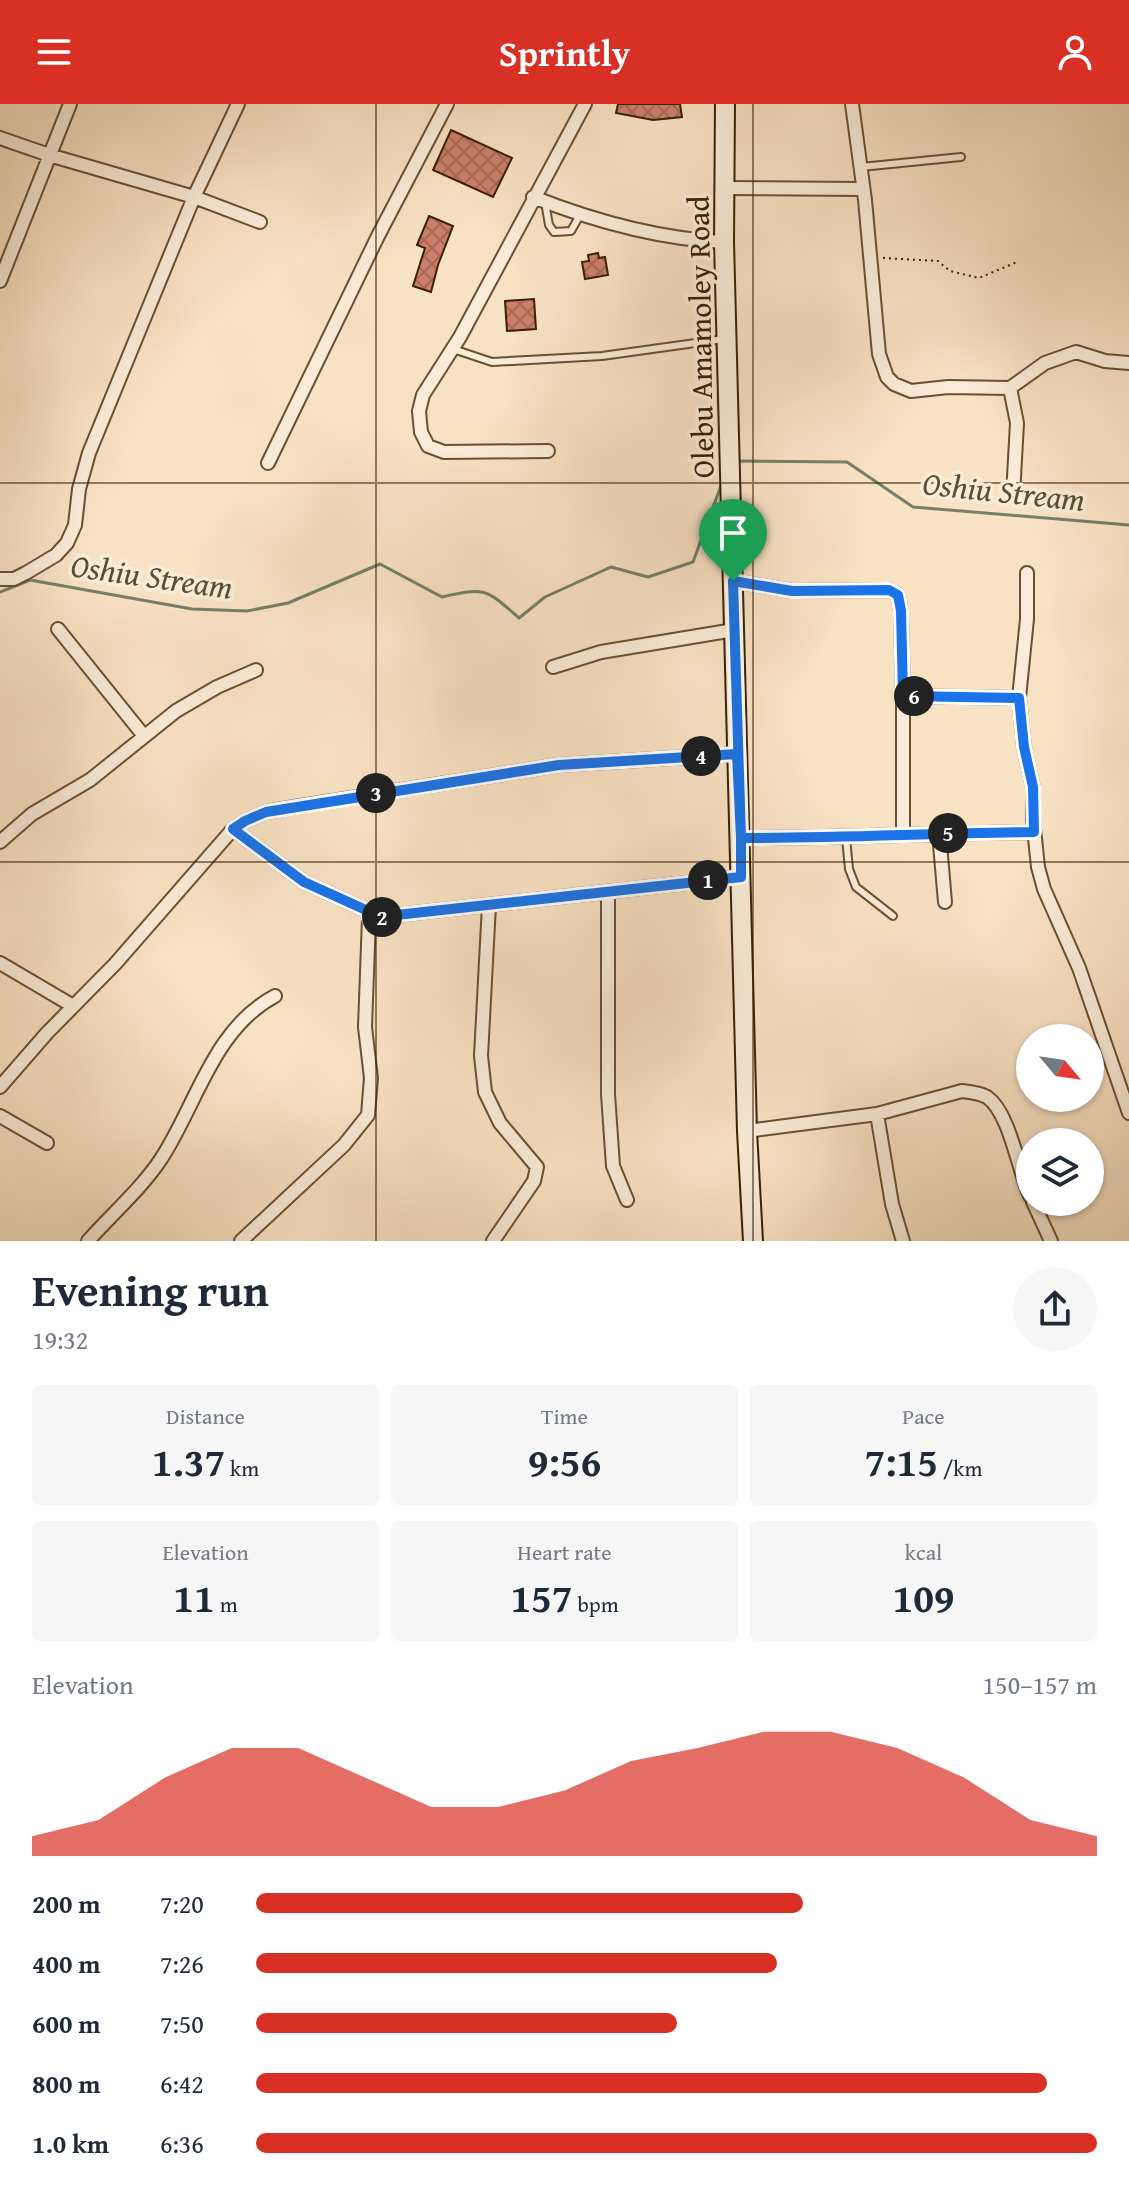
<!DOCTYPE html>
<meta charset="utf-8">
<style>
body{margin:0;font-family:"Gentium Book Plus",serif;background:#f6f6f7;color:#1f2937;height:100vh;display:flex;flex-direction:column;font-size:30px;white-space:nowrap}
*{box-sizing:border-box;margin:0}
p{font-size:26px;color:#747a83}
.icon{flex:none;width:44px;height:44px;fill:none;stroke:currentColor;stroke-width:2;stroke-linecap:round;stroke-linejoin:round}
.map{position:relative;height:1137px;overflow:hidden}
.drawer{display:flex;flex-direction:column;background:#fff;flex:1}
.drawer>*{flex:none}
.needle{width:52px;rotate:119deg}
.buttons{position:absolute;left:1016px;top:920px;display:grid;gap:16px}
.buttons a{display:grid;place-items:center;width:88px;height:88px;border-radius:50%;background:#fff;box-shadow:0 2px 6px #0004;font-size:40px}
.pin{position:absolute;display:grid;place-items:center;width:68px;height:68px;color:#fff;margin:-82px -34px;border-radius:50% 50% 50% 0;rotate:-45deg;box-shadow:0 0 8px #0007}
.pin .icon{rotate:45deg}
.km{position:absolute;width:40px;height:40px;margin:-20px;border-radius:50%;background:#222;color:#fff;font-size:22px;line-height:40px;text-align:center}
.round{display:grid;place-items:center;flex:none;width:84px;height:84px;border-radius:42px;background:#f6f6f7}
.head{display:flex;align-items:center;justify-content:space-between;height:136px;padding:0 32px}
h1{font-size:44px;font-weight:700;line-height:60px}
.figures{display:grid;grid-template-columns:repeat(3,1fr);gap:12px;height:136px;padding:8px 32px}
.figures div{display:grid;align-content:center;border-radius:8px;background:#f6f6f7;text-align:center}
.figures b{font-size:40px;font-weight:700}
.figures small{font-size:22px;font-weight:400}
.figures p{font-size:22px}
.chart{height:224px;padding:16px 32px}
.chart p{display:flex;justify-content:space-between}
.chart svg{width:100%;height:144px;margin-top:8px;fill:#d93025;opacity:.7}
ul{padding:0 32px;list-style:none;font-size:26px}
li{display:grid;grid-template-columns:128px 96px 1fr;align-items:center;height:60px}
li i{height:20px;border-radius:10px;background:#d93025}
header{display:flex;justify-content:space-between;align-items:center;height:104px;padding:0 32px;background:#d93025;color:#fff;font-size:36px;font-weight:700}
.map>svg:first-child{display:block}
.lines{fill:none;stroke-linecap:round;stroke-linejoin:round}
.stream{stroke:#767f6a;stroke-width:3}
.building{fill:url(#building-cross-hatch);stroke:#3a2002;stroke-width:2}
.lane-casing{stroke:#6a5032;stroke-width:10}
.street-casing{stroke:#6a5032;stroke-width:16}
.secondary-casing{stroke:#3a2002;stroke-width:22}
.path{stroke:#3a2002;stroke-width:2;stroke-dasharray:2 4;stroke-linecap:butt}
.lane{stroke:#faecd9;stroke-width:6}
.street{stroke:#faecd9;stroke-width:12}
.secondary{stroke:#faecd9;stroke-width:18}
.route-casing{stroke:#fff;stroke-width:16}
.route{stroke:#1a73e8;stroke-width:10}
.grid{fill:none;stroke:#3a2002;stroke-width:2;stroke-opacity:0.55}
.labels{text-anchor:middle;dominant-baseline:central;stroke-width:7;stroke-linejoin:round;paint-order:stroke}
.street-label{font-size:30px;fill:#3a2002;stroke:#faecd9}
.water-label{font-size:32px;font-style:italic;fill:#585036;stroke:#faecd9}
</style>
<header><svg class="icon" aria-label="menu" viewBox="0 0 24 24"><path d="M4 6h16M4 12h16M4 18h16"/></svg>Sprintly<svg class="icon" aria-label="person" viewBox="0 0 24 24"><circle cx="12" cy="8" r="4"/><path d="M4 21q1-7 8-7t8 7"/></svg></header>
<div class="map">
<svg width="1129" height="1137" viewBox="0 0 1129 1137">
<defs>
<pattern id="building-cross-hatch" width="8" height="8" patternUnits="userSpaceOnUse" patternTransform="scale(2)"><rect width="8" height="8" fill="#cc806b"/><path d="M0 0l8 8M0 8l8-8" fill="none" stroke="#a76856"/></pattern>
</defs>
<rect width="100%" height="100%" fill="#f8e2c4"/>
<filter id="stains"><feTurbulence type="fractalNoise" baseFrequency=".0025" numOctaves="4"/><feColorMatrix values="0 0 0 0 .2 0 0 0 0 .09 0 0 0 0 .02 0 0 0 .5 -.17"/></filter>
<radialGradient id="worn" r=".72"><stop offset=".6" stop-color="#630" stop-opacity="0"/><stop offset="1" stop-color="#630" stop-opacity=".3"/></radialGradient>
<g class="lines">
<path class="stream" d="M735 357 847 358 913 403 1129 421
M0 488 30 476 192 505 247 507 288 499 380 460 442 493C486 483 486 485 519 514L545 493 611 463 648 473 693 458 722 379"/>
</g>
<path class="building" d="M618 0H680L682 13 653 16 616 9Z
M451 26 512 54 493 93 433 66Z
M429 112 453 122 438 161 431 188 413 182 425 144 417 141Z
M598 149 599 154 605 153 608 171 585 175 582 158 589 157 588 151Z
M534 195 536 225 507 227 505 197Z"/>
<g class="lines">
<defs>
<path id="lane" d="M861 63 961 53
M545 98 549 121 554 128 571 127 580 111
M453 245 492 258 602 252 724 235
M846 734 849 765 856 783 893 812"/>
<path id="street" d="M852 0 865 96 879 250 887 273 894 280 911 287 948 283 1010 284 1045 259 1076 248 1105 257 1129 259
M0 34 49 51 194 93 260 118
M725 84 863 85
M533 93C594 117 659 135 724 138
M0 177 70 0
M1010 284 1017 319 1013 391
M548 347 444 348 428 342 421 328 419 307 423 291 460 233 585 0
M268 359 378 132 447 0
M1027 469V515L1019 594 1024 643 1033 683V715L1038 763 1044 785 1079 864 1129 1009
M0 475H14L26 469 56 451 67 439 75 421 79 385 89 349 194 93 238 0
M733 477 792 487 889 486 898 491 901 507 903 592V731
M58 525 144 632
M553 563 601 548 734 526
M903 592 1019 594
M233 725 304 778 366 806 369 814 365 923 371 974 368 1011 344 1041 241 1137
M939 729 945 798
M741 734C838 734 936 729 1034 728
M0 738 32 710 90 676 176 607 217 583 256 566
M608 788V990L613 1062 627 1096
M489 801 481 952 485 988 500 1019 537 1063 534 1077 493 1137
M369 814 741 773
M0 859 73 902
M0 983 47 929 115 860 233 725 245 717 266 708 295 703 559 661 737 650
M877 1010 892 1100 903 1137
M0 1012 47 1039
M747 1027 877 1010 962 987C971 988 980 989 987 993 1010 1009 1018 1066 1030 1092
M1033 1098 1051 1137
M88 1137C112 1110 141 1085 161 1055 197 1000 213 925 275 892"/>
<path id="secondary" d="M725 0 724 138 747 1027 753 1137"/>
</defs>
<use href="#lane" class="lane-casing"/>
<use href="#street" class="street-casing"/>
<use href="#secondary" class="secondary-casing"/>
<path class="path" d="M883 154 938 157 950 167 979 174 1017 158"/>
<use href="#lane" class="lane"/>
<use href="#street" class="street"/>
<use href="#secondary" class="secondary"/>
</g>
<g class="lines">
<defs>
<path id="route" d="M733 477 741 734V773L369 814 366 806 304 778 233 725 245 717 266 708 559 661 737 650 741 734C838 734 936 729 1034 728L1033 683 1024 643 1019 594 903 592 901 507 898 491 889 486 792 487 733 477"/>
</defs>
<use href="#route" class="route-casing"/>
<use href="#route" class="route"/>
</g>
<path class="grid" d="M376 0V1137M753 0V1137M0 379H1129M0 758H1129"/>
<g class="labels">
<g class="street-label">
<text transform="translate(700 233) rotate(-91)">Olebu Amamoley Road</text>
</g>
<g class="water-label">
<text transform="translate(1004 387) rotate(6)">Oshiu Stream</text>
<text transform="translate(152 472) rotate(8)">Oshiu Stream</text>
</g>
</g>
<rect width="100%" height="100%" filter="url(#stains)"/>
<rect width="100%" height="100%" fill="url(#worn)"/>
</svg>
<div class="buttons">
<a><svg class="needle" viewBox="-14 -14 28 28"><path d="M0-13l5 13h-10z" fill="#e53935"/><path d="M0 13l5-13h-10z" fill="#747a83"/></svg></a>
<a><svg class="icon" aria-label="layers" viewBox="0 0 24 24"><path d="M12 4l9 5-9 5-9-5zM3 14l9 5 9-5"/></svg></a>
</div>
<div class="pin" style="left:733px;top:477px;background:#1e9e55"><svg class="icon" aria-label="arrive" viewBox="0 0 24 24"><path d="M6 21V4h12l-3 4 3 4H6"/></svg></div>
<b class="km" style="left:708px;top:776px">1</b>
<b class="km" style="left:382px;top:813px">2</b>
<b class="km" style="left:376px;top:689px">3</b>
<b class="km" style="left:701px;top:652px">4</b>
<b class="km" style="left:948px;top:729px">5</b>
<b class="km" style="left:914px;top:592px">6</b>
</div>
<section class="drawer">
<div class="head"><div><h1>Evening run</h1><p>19:32</p></div><a class="round"><svg class="icon" aria-label="share" viewBox="0 0 24 24"><path d="M12 15V3M7 8l5-5 5 5M5 13v7h14v-7"/></svg></a></div>
<div class="figures">
<div><p>Distance</p><b>1.37<small> km</small></b></div>
<div><p>Time</p><b>9:56</b></div>
<div><p>Pace</p><b>7:15<small> /km</small></b></div>
</div>
<div class="figures">
<div><p>Elevation</p><b>11<small> m</small></b></div>
<div><p>Heart rate</p><b>157<small> bpm</small></b></div>
<div><p>kcal</p><b>109</b></div>
</div>
<div class="chart"><p><span>Elevation</span>150–157 m</p>
<svg viewBox="0 0 160 44" preserveAspectRatio="none"><path d="M0 44V38L10 33L20 20L30 11L40 11L50 20L60 29L70 29L80 24L90 15L100 11L110 6L120 6L130 11L140 20L150 33L160 38V44z"/></svg>
</div>
<ul>
<li><b>200 m</b>7:20<i style="width:65%"></i></li>
<li><b>400 m</b>7:26<i style="width:62%"></i></li>
<li><b>600 m</b>7:50<i style="width:50%"></i></li>
<li><b>800 m</b>6:42<i style="width:94%"></i></li>
<li><b>1.0 km</b>6:36<i style="width:100%"></i></li>
</ul>
</section>
